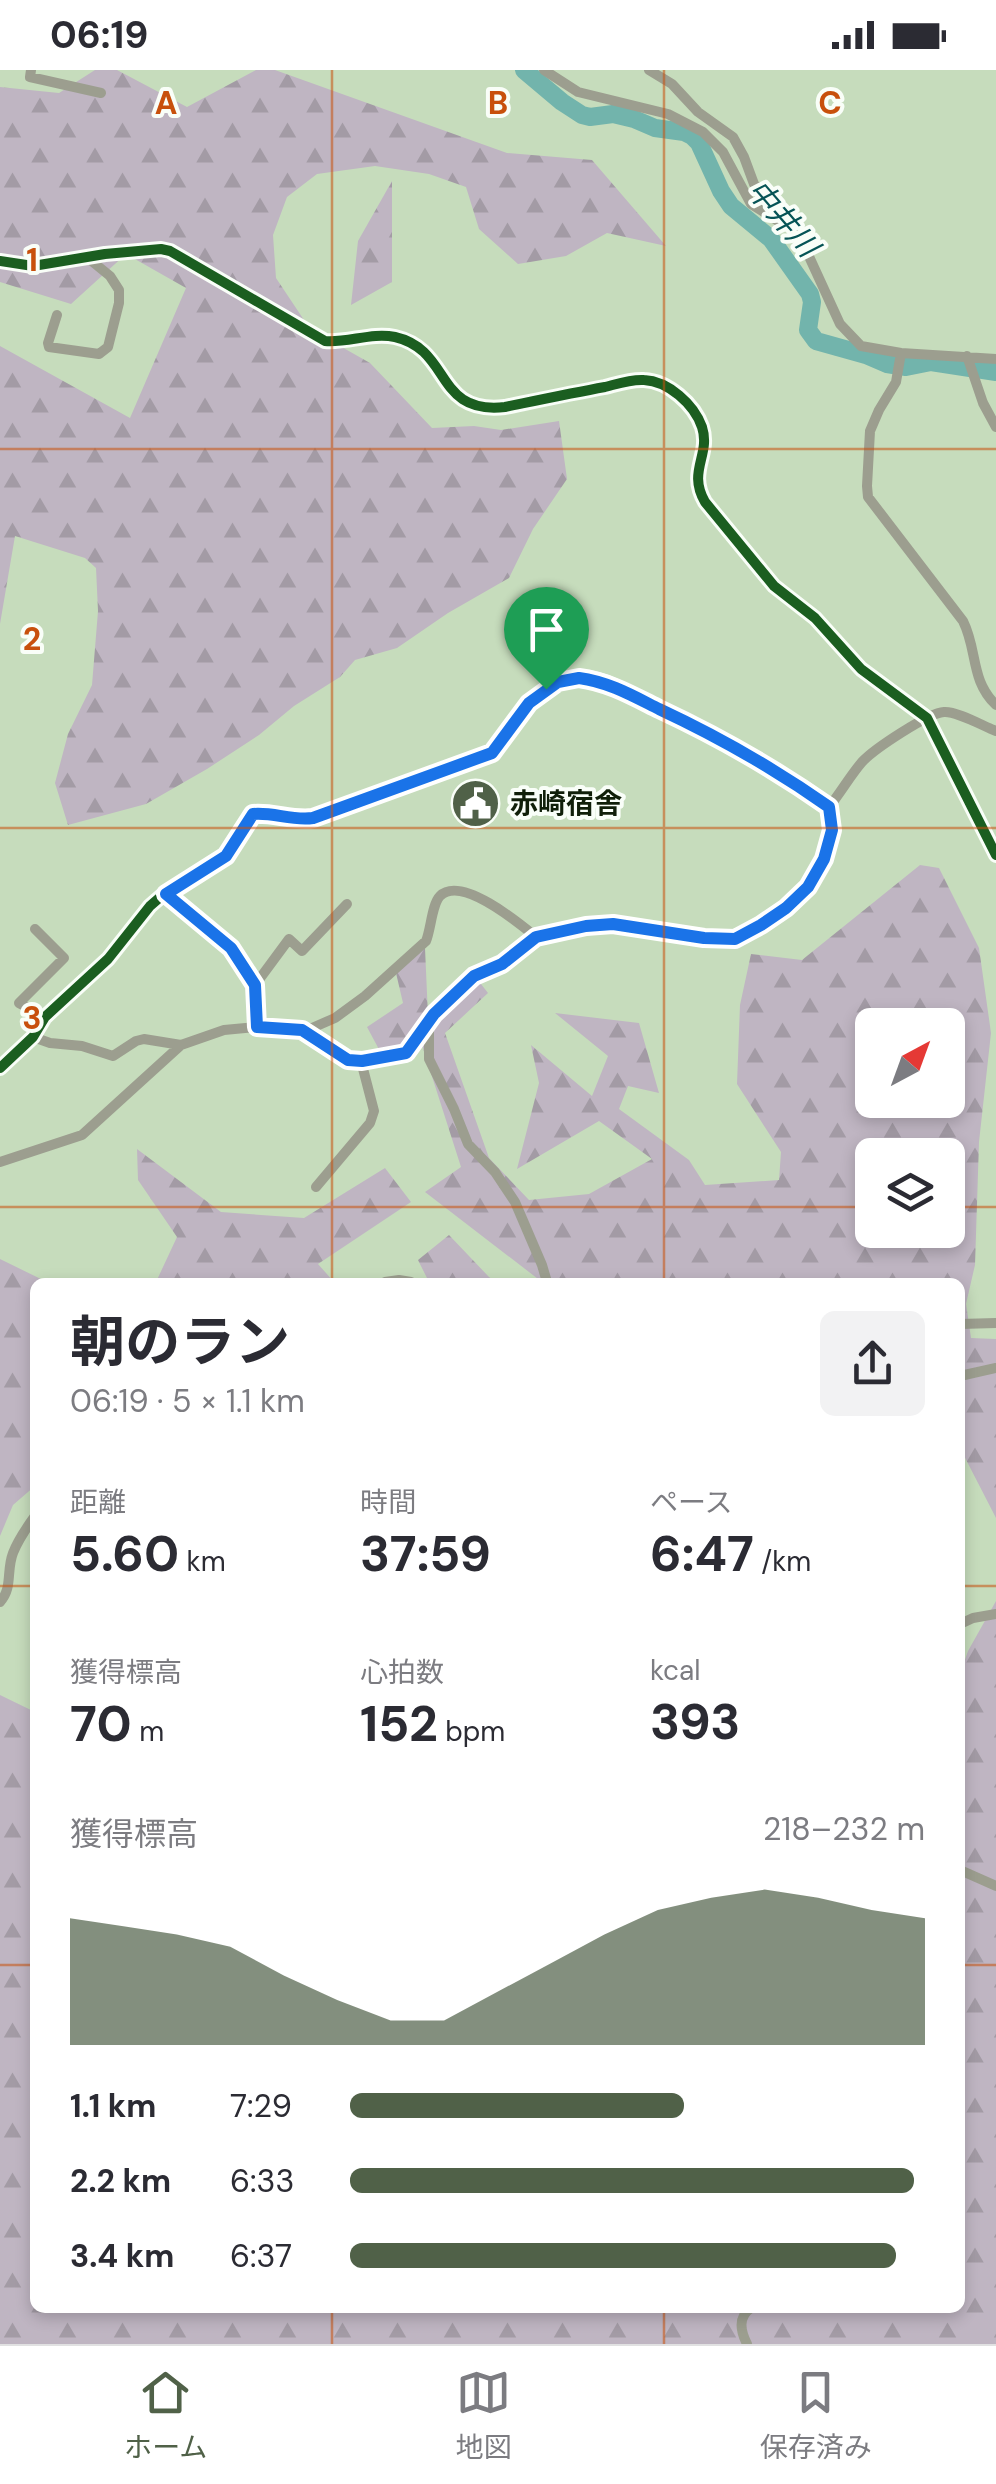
<!DOCTYPE html>
<html lang="ja">
<meta charset="utf-8">
<style>
body{margin:0;font-family:"DM Sans","Noto Sans JP",sans-serif;background:#f2f2f3;color:#2b2b33;height:100vh;display:flex;flex-direction:column;font-size:38px;white-space:nowrap}
*{box-sizing:border-box;margin:0}
p{font-size:32px;color:#7c7c81}
.icon{flex:none;width:55px;height:55px;fill:none;stroke:currentColor;stroke-width:2;stroke-linecap:round;stroke-linejoin:round}
.map{position:relative;flex:1;overflow:hidden}
.panel{position:absolute;left:30px;top:1208px;width:935px;height:1035px;display:flex;flex-direction:column;background:#fff;border-radius:15px;box-shadow:0 5px 15px #0003}
.panel>*{flex:none}
.needle{width:65px;rotate:41deg}
.tools{position:absolute;left:855px;top:938px;display:grid;gap:20px}
.tools a{display:grid;place-items:center;width:110px;height:110px;border-radius:15px;background:#fff;box-shadow:0 5px 15px #0003;font-size:50px}
.pin{position:absolute;display:grid;place-items:center;width:85px;height:85px;color:#fff;margin:-102px -42px;border-radius:50% 50% 50% 0;rotate:-45deg;box-shadow:0 0 10px #0007}
.pin .icon{rotate:45deg}
.round{display:grid;place-items:center;flex:none;width:105px;height:105px;border-radius:15px;background:#f2f2f3}
.head{display:flex;align-items:center;justify-content:space-between;height:170px;padding:0 40px}
h1{font-size:55px;font-weight:700;line-height:75px}
.stats{display:grid;grid-template-columns:repeat(3,1fr);gap:15px;height:170px;padding:10px 40px}
.stats div{display:grid;align-content:center}
.stats b{font-size:50px;font-weight:700}
.stats small{font-size:28px;font-weight:400}
.stats p{font-size:28px}
.chart{height:280px;padding:20px 40px}
.chart p{display:flex;justify-content:space-between}
.chart svg{width:100%;height:180px;margin-top:10px;fill:#506148;opacity:.7}
ul{padding:0 40px;list-style:none;font-size:32px}
li{display:grid;grid-template-columns:160px 120px 1fr;align-items:center;height:75px}
li i{height:25px;border-radius:12px;background:#506148}
.status{display:flex;justify-content:space-between;align-items:center;height:70px;padding:0 50px;background:#fff;direction:ltr}
.status svg{height:28px;fill:currentColor}
.tabs{display:flex;justify-content:space-around;align-items:center;height:140px;border-top:2px solid #e1e1e2;background:#fff;font-size:28px;color:#7c7c81}
.tabs a{display:grid;justify-items:center;gap:5px}
.tabs .selected{color:#506148}
.map>svg:first-child{display:block}
.forest{fill:url(#forest-firs);fill-rule:evenodd}
.lines{fill:none;stroke-linecap:round;stroke-linejoin:round}
.river{stroke:#72b4ac;stroke-width:18}
.minor{stroke:#9c9e8f;stroke-width:10}
.cycleway-casing{stroke:#f9fef8;stroke-width:16}
.cycleway{stroke:#1b5e20;stroke-width:10}
.route-casing{stroke:#fff;stroke-width:20}
.route{stroke:#1a73e8;stroke-width:12}
.grid{fill:none;stroke:#c8500c;stroke-width:2.5;stroke-opacity:0.55}
.labels{text-anchor:middle;dominant-baseline:central;stroke-width:8;stroke-linejoin:round;paint-order:stroke}
.poi-label{font-size:28px;font-weight:bold;fill:#101f09;stroke:#f9fef8;text-anchor:start}
.water-label{font-size:30px;font-style:italic;fill:#065456;stroke:#f9fef8}
.grid-label{font-size:32px;text-anchor:middle;font-weight:bold;fill:#c8500c;stroke:#f9fef8;stroke-width:8;stroke-linejoin:round;paint-order:stroke}
</style>
<div class="status"><b>06:19</b><svg viewBox="0 0 49 12"><path d="M0 12V9h3v3zM5 12V6h3v6zM10 12V3h3v9zM15 12V0h3v12zM26 1h20v11H26zM47 4h2v5h-2z"/></svg></div>
<div class="map">
<svg width="996" height="2274" viewBox="0 0 996 2274">
<defs>
<pattern id="forest-firs" width="22" height="20" patternUnits="userSpaceOnUse" patternTransform="scale(2.5)"><rect width="22" height="20" fill="#bfb5c2"/><path d="M5 1l3.5 6h-7zM16 11l3.5 6h-7z" fill="#a39ba5"/></pattern>
</defs>
<rect width="100%" height="100%" fill="#c6dcbc"/>
<path class="forest" d="M95 0H117L187 37 256 0H275L507 83 592 90 666 176 607 163 566 186 518 194 479 159 466 117 429 104 375 96 317 104 287 127 273 165 276 208 310 259 370 293 432 358 474 356 501 360 559 351 567 409 533 459 509 508 448 543 397 578 355 590 340 607 294 636 259 665 207 699 146 734 68 755 55 713 68 664 92 615 98 541 96 498 85 488 15 466 0 554V276L130 348 186 218 126 184 71 234 0 212V17L59 23Z
M392 111V212L351 235 358 171Z
M920 795 939 798 979 878 991 963 979 1072 975 1195 966 1234 971 1268 996 1269V1448L960 1378V1212H542L425 1122 461 1097 420 969 382 985 367 957 403 933 396 903 425 878 428 946 474 905 488 923 445 963 489 1088 529 1130 589 1124 652 1089 599 1051 517 1099 539 1013 531 975 592 1026 608 986 555 943 639 953 659 1023 628 1016 619 1039 689 1090 705 1115 779 1110 781 1082 737 1014 740 935 751 884 802 890ZM872 955H948V1030H872ZM872 1085H948V1160H872Z
M137 1079 221 1142 304 1148 385 1098 411 1132 318 1194 334 1212H156L177 1167 138 1110Z
M449 1165 489 1207 496 1212H429L418 1190Z
M0 1189 47 1212H35V1416L13 1435 0 1466Z
M996 1531V2274H0V1625L35 1642V2238H960V1604L968 1581Z"/>
<g class="lines">
<path class="river" d="M524 0 562 32 582 45 590 47 613 44 634 49 655 58 684 62 692 66 699 73 721 121 731 136 771 169 810 224 812 232 808 260 816 271 866 285 887 294 906 297 931 292 996 302"/>
<path class="minor" d="M31 0 30 7 101 23
M544 0 578 22 668 44 703 62 723 82 751 134 794 161 801 169 840 254 861 276 901 283 996 289
M649 0 672 14 698 42 733 67 744 87 754 114 790 146 789 158
M0 191 33 196 105 184 161 179 170 181 325 271C348 273 372 262 395 267 452 280 434 345 505 337 539 330 572 323 605 317 617 314 631 309 644 310 668 311 694 334 702 357 711 385 687 401 705 432L774 516 815 548 861 599 927 648 996 785
M57 245 48 273 49 277 99 284 108 277 119 233V220L110 206 88 188
M901 283 896 312 879 340 870 361 867 416 868 427 963 551C978 581 970 610 996 635
M967 286 983 333 996 357
M165 823 231 878 255 915 257 957
M35 859 64 888 19 933 45 947
M255 915 289 869 302 881 347 834
M429 951V989L454 1039 468 1074 495 1102 515 1132 542 1195 547 1212
M302 960 349 990 361 991 406 983 434 944 474 906 502 894 536 867 586 856 613 854 704 868 735 869 761 855 787 839 808 817 824 789 832 760 829 737C841 722 850 706 862 692 874 679 928 643 944 642 957 641 983 656 996 661
M33 967 50 973 82 976 113 986 136 971 144 969 181 975
M0 998 33 967 45 947 108 889 150 836 165 823 226 786 253 744C273 742 292 751 313 748L493 683C512 651 536 614 576 608 601 605 627 623 648 633 711 665 772 696 829 737
M0 1092 82 1065 181 975 224 960 257 957 302 960 312 958 335 948 365 926 426 871C431 859 432 834 440 826 461 805 519 853 536 867
M316 1117 370 1053 374 1041 361 991
M385 1212 399 1210 411 1212
M960 1254 996 1253
M960 1306 996 1298
M0 1532C13 1518 6 1501 13 1483 18 1470 27 1457 35 1446
M960 1554 973 1548 996 1544
M960 1800 996 1816
M747 2274C740 2260 738 2247 751 2238"/>
<defs>
<path id="cycleway" d="M0 191 33 196 105 184 161 179 170 181 325 271C348 273 372 262 395 267 452 280 434 345 505 337 539 330 572 323 605 317 617 314 631 309 644 310 668 311 694 334 702 357 711 385 687 401 705 432L774 516 815 548 861 599 927 648 996 785
M0 998 33 967 45 947 108 889 150 836 165 823 226 786 253 744C273 742 292 751 313 748L493 683C512 651 536 614 576 608 601 605 627 623 648 633 711 665 772 696 829 737"/>
</defs>
<use href="#cycleway" class="cycleway-casing"/>
<use href="#cycleway" class="cycleway"/>
</g>
<g class="lines">
<defs>
<path id="route" d="M579 608C609 612 633 626 659 639 719 667 775 699 829 737L832 760 824 789 808 817 786 838 761 855 735 869 704 868 613 854 586 856 536 867 502 894 474 906 434 944 406 983 362 991 348 990 302 960 257 957 255 915 231 878 166 824 226 786 253 744C273 742 292 751 313 748L492 683 529 633 558 612Z"/>
</defs>
<use href="#route" class="route-casing"/>
<use href="#route" class="route"/>
</g>
<path class="grid" d="M332 0V1212M664 0V1212M0 379H996M0 758H996M0 1137H872M948 1137H996M0 1516H35M960 1516H996M0 1895H35M960 1895H996M332 2238V2274M664 2238V2274"/>
<defs>
<symbol id="civic-disc" viewBox="-11 -11 22 22"><circle r="9.5" fill="#506148" stroke="#f9fef8"/><path d="M-.6-6.5H3V-4.5H.6V-3L4-1V1h2V6H-6V1h2V-1L-.6-3ZM-1.2 2.5V6h2.4V2.5Z" fill="#fff"/></symbol>
</defs>
<g fill-rule="evenodd">
<use href="#civic-disc" x="448" y="706" width="55" height="55"/>
</g>
<g class="labels">
<g class="poi-label">
<text x="510" y="733">赤崎宿舎</text>
</g>
<g class="water-label">
<text transform="translate(783 148) rotate(49)">中井川</text>
</g>
</g>
<g class="grid-label">
<text x="166" y="44">A</text>
<text x="498" y="44">B</text>
<text x="830" y="44">C</text>
<text x="32" y="201">1</text>
<text x="32" y="580">2</text>
<text x="32" y="959">3</text>
</g>
</svg>
<div class="tools">
<a><svg class="needle" viewBox="-14 -14 28 28"><path d="M0-13l5 13h-10z" fill="#e53935"/><path d="M0 13l5-13h-10z" fill="#7c7c81"/></svg></a>
<a><svg class="icon" aria-label="layers" viewBox="0 0 24 24"><path d="M12 4l9 5-9 5-9-5zM3 14l9 5 9-5"/></svg></a>
</div>
<div class="pin" style="left:546px;top:619px;background:#1e9e55"><svg class="icon" aria-label="arrive" viewBox="0 0 24 24"><path d="M6 21V4h12l-3 4 3 4H6"/></svg></div>
<section class="panel">
<div class="head"><div><h1>朝のラン</h1><p>06:19 · 5 × 1.1 km</p></div><a class="round"><svg class="icon" aria-label="share" viewBox="0 0 24 24"><path d="M12 15V3M7 8l5-5 5 5M5 13v7h14v-7"/></svg></a></div>
<div class="stats">
<div><p>距離</p><b>5.60<small> km</small></b></div>
<div><p>時間</p><b>37:59</b></div>
<div><p>ペース</p><b>6:47<small> /km</small></b></div>
</div>
<div class="stats">
<div><p>獲得標高</p><b>70<small> m</small></b></div>
<div><p>心拍数</p><b>152<small> bpm</small></b></div>
<div><p>kcal</p><b>393</b></div>
</div>
<div class="chart"><p><span>獲得標高</span>218–232 m</p>
<svg viewBox="0 0 160 44" preserveAspectRatio="none"><path d="M0 44V13L10 15L20 17L30 20L40 27L50 33L60 38L70 38L80 31L90 24L100 17L110 11L120 8L130 6L140 8L150 11L160 13V44z"/></svg>
</div>
<ul>
<li><b>1.1 km</b>7:29<i style="width:58%"></i></li>
<li><b>2.2 km</b>6:33<i style="width:98%"></i></li>
<li><b>3.4 km</b>6:37<i style="width:95%"></i></li>
</ul>
</section>
</div>
<nav class="tabs">
<a class="selected"><svg class="icon" aria-label="home" viewBox="0 0 24 24"><path d="M3 11l9-7 9 7M6 9v11h12V9"/></svg>ホーム</a>
<a><svg class="icon" aria-label="map" viewBox="0 0 24 24"><path d="M3 6l6-2 6 2 6-2v14l-6 2-6-2-6 2zM9 4v14M15 6v14"/></svg>地図</a>
<a><svg class="icon" aria-label="saved" viewBox="0 0 24 24"><path d="M7 4h10v16l-5-4-5 4z"/></svg>保存済み</a>
</nav>
